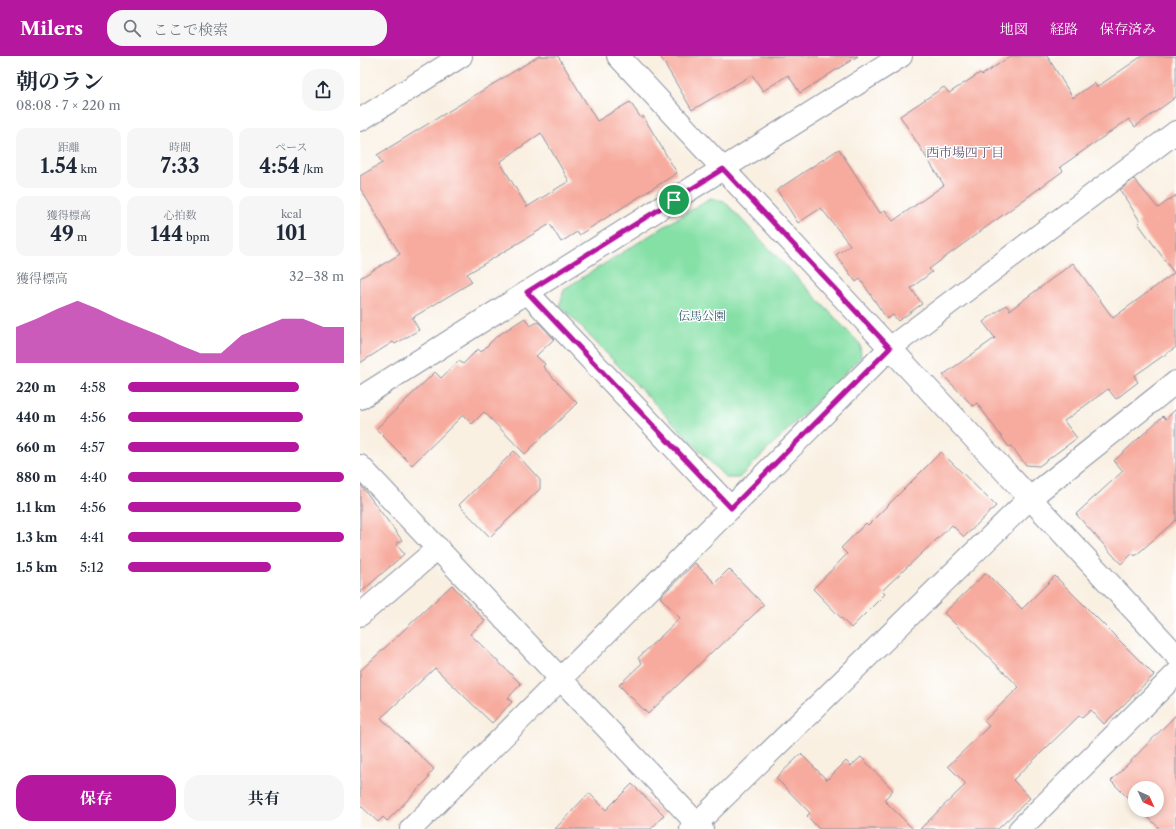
<!DOCTYPE html>
<html lang="ja">
<meta charset="utf-8">
<style>
body{margin:0;font-family:"Libre Caslon Text","Noto Serif JP",serif;background:#f6f6f7;color:#1f2937;height:100vh;display:flex;flex-direction:column;font-size:15px;white-space:nowrap}
*{box-sizing:border-box;margin:0}
p{font-size:13px;color:#747a83}
.icon{flex:none;width:22px;height:22px;fill:none;stroke:currentColor;stroke-width:2;stroke-linecap:round;stroke-linejoin:round}
.map{position:relative;flex:1;overflow:hidden}
.panel{display:flex;flex-direction:column;background:#fff;width:360px}
.panel>*{flex:none}
.needle{width:26px;rotate:134deg}
.controls{position:absolute;left:768px;top:725px;display:grid;gap:8px}
.controls a{display:grid;place-items:center;width:36px;height:36px;border-radius:50%;background:#fff;box-shadow:0 2px 6px #0003;font-size:20px}
.pin{position:absolute;display:grid;place-items:center;width:34px;height:34px;color:#fff;margin:-17px;border:2px solid #fff;border-radius:50%;box-shadow:0 1px 4px #0007}
.round{display:grid;place-items:center;flex:none;width:42px;height:42px;border-radius:16px;background:#f6f6f7}
.overview{display:flex;align-items:center;justify-content:space-between;height:68px;padding:0 16px}
h1{font-size:22px;font-weight:700;line-height:30px}
.figures{display:grid;grid-template-columns:repeat(3,1fr);gap:6px;height:68px;padding:4px 16px}
.figures div{display:grid;align-content:center;border-radius:10px;background:#f6f6f7;text-align:center}
.figures b{font-size:20px;font-weight:700}
.figures small{font-size:11px;font-weight:400}
.figures p{font-size:11px}
.chart{height:112px;padding:8px 16px}
.chart p{display:flex;justify-content:space-between}
.chart svg{width:100%;height:72px;margin-top:4px;fill:#b5179e;opacity:.7}
.primary-button{display:flex;gap:8px;margin-top:auto;padding:8px 16px}
.primary-button a{flex:1;height:46px;border-radius:16px;background:#b5179e;color:#fff;font-size:16px;font-weight:700;line-height:46px;text-align:center}
.primary-button a+a{background:#f6f6f7;color:#1f2937}
ul{padding:0 16px;list-style:none;font-size:13px}
li{display:grid;grid-template-columns:64px 48px 1fr;align-items:center;height:30px}
li i{height:10px;border-radius:5px;background:#b5179e}
header{display:flex;align-items:center;gap:24px;box-sizing:border-box;height:56px;padding:0 20px;background:#b5179e;color:#fff}
header strong{font-size:19px}
nav{display:flex;gap:22px;margin-inline-start:auto;font-size:14px}
.search{width:280px;height:36px;background:#f6f6f7;display:flex;align-items:center;gap:10px;box-sizing:border-box;padding:0 14px;border-radius:16px;color:#747a83;font-size:15px}
main{display:flex;flex:1;min-height:0}
.map>svg:first-child{display:block}
.green{fill:#85e0a6;stroke:#508882}
.building{fill:#f7ab9e;fill-rule:evenodd}
.lines{fill:none;stroke-linecap:round;stroke-linejoin:round}
.minor-casing{stroke:#8a90a0;stroke-width:24}
.primary-casing{stroke:#8a90a0;stroke-width:24}
.minor{stroke:#fff;stroke-width:22}
.primary{stroke:#fff;stroke-width:22}
.route-casing{stroke:#fff;stroke-width:8}
.route{stroke:#b5179e;stroke-width:5}
.labels{text-anchor:middle;dominant-baseline:central;stroke-width:3;stroke-linejoin:round;paint-order:stroke}
.park-label{font-size:12px;fill:#365b70;stroke:#fff}
.neighbourhood-label{font-size:13px;fill:#685a74;stroke:#fff}
</style>
<header>
<strong>Milers</strong>
<div class="search"><svg class="icon" aria-label="search" viewBox="0 0 24 24"><circle cx="10" cy="10" r="6"/><path d="M15 15l6 6"/></svg>ここで検索</div>
<nav><a>地図</a><a>経路</a><a>保存済み</a></nav>
</header>
<main>
<section class="panel">
<div class="overview"><div><h1>朝のラン</h1><p>08:08 · 7 × 220 m</p></div><a class="round"><svg class="icon" aria-label="share" viewBox="0 0 24 24"><path d="M12 15V3M7 8l5-5 5 5M5 13v7h14v-7"/></svg></a></div>
<div class="figures">
<div><p>距離</p><b>1.54<small> km</small></b></div>
<div><p>時間</p><b>7:33</b></div>
<div><p>ペース</p><b>4:54<small> /km</small></b></div>
</div>
<div class="figures">
<div><p>獲得標高</p><b>49<small> m</small></b></div>
<div><p>心拍数</p><b>144<small> bpm</small></b></div>
<div><p>kcal</p><b>101</b></div>
</div>
<div class="chart"><p><span>獲得標高</span>32–38 m</p>
<svg viewBox="0 0 160 44" preserveAspectRatio="none"><path d="M0 44V22L10 17L20 11L30 6L40 11L50 17L60 22L70 27L80 33L90 38L100 38L110 27L120 22L130 17L140 17L150 22L160 22V44z"/></svg>
</div>
<ul>
<li><b>220 m</b>4:58<i style="width:79%"></i></li>
<li><b>440 m</b>4:56<i style="width:81%"></i></li>
<li><b>660 m</b>4:57<i style="width:79%"></i></li>
<li><b>880 m</b>4:40<i style="width:100%"></i></li>
<li><b>1.1 km</b>4:56<i style="width:80%"></i></li>
<li><b>1.3 km</b>4:41<i style="width:100%"></i></li>
<li><b>1.5 km</b>5:12<i style="width:66%"></i></li>
</ul>
<div class="primary-button"><a>保存</a><a>共有</a></div>
</section>
<div class="map">
<svg width="816" height="773" viewBox="0 0 816 773">
<rect width="100%" height="100%" fill="#fff"/>
<filter id="ink" filterUnits="userSpaceOnUse"><feTurbulence type="fractalNoise" baseFrequency=".025" numOctaves="2"/><feDisplacementMap in="SourceGraphic" scale="8" xChannelSelector="R" yChannelSelector="G"/><feConvolveMatrix kernelMatrix="1 2 1 2 8 2 1 2 1" color-interpolation-filters="sRGB"/></filter>
<filter id="wash" filterUnits="userSpaceOnUse"><feTurbulence type="fractalNoise" baseFrequency=".012" numOctaves="4" result="noise"/><feDisplacementMap in="SourceGraphic" scale="16" xChannelSelector="R" yChannelSelector="G"/><feGaussianBlur stdDeviation="0.9" result="paint"/><feColorMatrix in="noise" values="0 0 0 0 0 0 0 0 0 0 0 0 0 0 0 0 0 1.4 0 .05"/><feComposite in="paint" operator="in"/></filter>
<g filter="url(#wash)">
<rect width="100%" height="100%" fill="#f9f0e2"/>
<path class="green" d="M350 142 364 145 500 288 501 301 379 422H366L200 249 204 233Z"/>
<g id="blocks">
<path class="building" d="M179 0H198L237 65 270 46 281 62 283 60 317 117 219 179 217 176 201 186 190 168 107 218 112 226 52 262 59 274 35 288 33 286 0 307V222L40 198 0 132V120L22 107 17 99ZM181 77 209 125 167 151 140 106Z
M300 0H498L440 37 428 19 403 35 392 19 332 54Z
M651 0H687L713 42 734 27 737 31 782 0H816V41L775 71 769 63 700 111 703 115 569 213 572 216 551 232 562 248 538 265 533 259 527 263 500 223 496 226 476 199 490 189 461 152 438 167 417 134 479 93 520 157 525 154 533 165 584 129 540 60 584 31 589 37 620 17 622 19Z
M774 123 798 152 816 139V291L774 320 778 326 756 343 748 333 704 365 717 382 679 410 666 409 651 390 649 391 617 347 613 350 583 319 635 282 623 266 646 249 650 254 713 207 753 262 814 217 778 167 780 165 760 134Z
M165 262 170 270 178 266 194 283 176 300 185 308 183 311 217 347 165 398 124 356 112 368 103 359 52 409 16 373 75 316 81 322 99 305 103 308 118 293 121 296 137 280Z
M816 353V464L775 500 773 497 761 508 716 458 763 415 754 405 803 360 806 363Z
M154 395 180 424V433L130 481 99 449Z
M581 396 636 450 604 481 592 469 529 528 522 535 525 538 491 572 453 533 487 498 481 492 506 467 508 469Z
M0 428 42 484 36 488 44 498 0 537Z
M335 507 355 527 369 513 404 549 357 593 356 592 288 658 259 629 282 607 278 602 320 562 300 541Z
M626 517 662 553 695 520 794 619 744 668 731 654 722 662 719 660 653 724 670 742 638 773H560L606 728 588 710 629 670 624 665 659 631 584 557Z
M92 529 125 565 110 578 161 628 148 642 152 646 132 667 75 612 21 662 74 713 68 720 69 722 27 765 23 761 18 766 0 749V615Z
M816 659V773H800L781 754H797V732H775V749L751 725Z
M441 698 467 724 486 705 491 710 501 701 533 734 524 744 553 773H459L447 760 450 757 416 722Z
M272 728 304 759 291 773H195L229 737 246 754Z"/>
</g>
</g>
<g filter="url(#ink)">
<use href="#blocks" fill-opacity="0" stroke="#8a90a0" stroke-width="1"/>
<g class="lines">
<defs>
<path id="minor" d="M258 0 816 599
M167 236 371 452
M0 342 541 0
M0 410 342 773
M0 559 78 492
M51 773 530 292 816 76
M331 773 670 442 816 326
M660 773 816 618"/>
<path id="primary" d="M0 64 101 0"/>
</defs>
<use href="#minor" class="minor-casing"/>
<use href="#primary" class="primary-casing"/>
<use href="#minor" class="minor"/>
<use href="#primary" class="primary"/>
</g>
</g>
<g class="lines" filter="url(#ink)">
<defs>
<path id="route" d="M363 113 530 292 371 452 167 236Z"/>
</defs>
<use href="#route" class="route-casing"/>
<use href="#route" class="route"/>
</g>
<g class="labels">
<g class="park-label">
<text x="342" y="259">伝馬公園</text>
</g>
<g class="neighbourhood-label">
<text x="605" y="96">西市場四丁目</text>
</g>
</g>
</svg>
<div class="controls">
<a><svg class="needle" viewBox="-14 -14 28 28"><path d="M0-13l5 13h-10z" fill="#e53935"/><path d="M0 13l5-13h-10z" fill="#747a83"/></svg></a>
</div>
<div class="pin" style="left:314px;top:144px;background:#1e9e55"><svg class="icon" aria-label="arrive" viewBox="0 0 24 24"><path d="M6 21V4h12l-3 4 3 4H6"/></svg></div>
</div>
</main>
